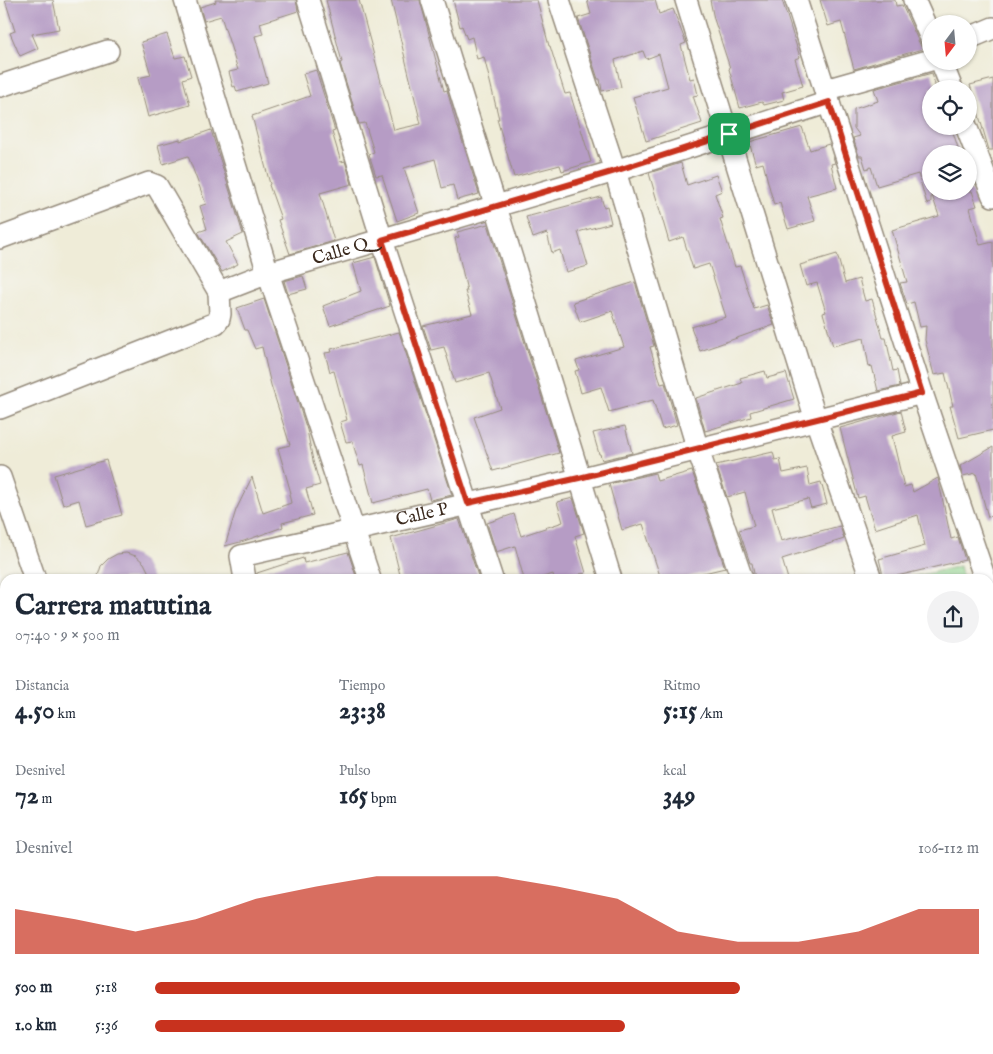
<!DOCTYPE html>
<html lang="es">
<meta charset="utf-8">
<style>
body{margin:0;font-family:"IM FELL English",serif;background:#f2f2f3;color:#1f2937;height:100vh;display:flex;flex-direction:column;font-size:19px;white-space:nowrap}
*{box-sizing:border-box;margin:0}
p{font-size:16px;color:#747a83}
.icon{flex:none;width:28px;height:28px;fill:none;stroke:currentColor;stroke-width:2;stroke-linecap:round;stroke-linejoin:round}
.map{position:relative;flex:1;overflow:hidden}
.details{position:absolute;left:0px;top:574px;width:994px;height:481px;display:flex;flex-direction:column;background:#fff;border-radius:15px 15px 0 0;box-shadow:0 1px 4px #0004}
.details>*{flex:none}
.needle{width:32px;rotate:196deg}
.fabs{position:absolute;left:922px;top:15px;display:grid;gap:10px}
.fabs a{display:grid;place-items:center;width:55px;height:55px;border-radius:50%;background:#fff;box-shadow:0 1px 4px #0004;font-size:25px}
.pin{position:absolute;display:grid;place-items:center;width:42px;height:42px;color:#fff;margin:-21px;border-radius:10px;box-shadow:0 2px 8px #0006}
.round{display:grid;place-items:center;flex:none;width:52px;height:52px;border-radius:26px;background:#f2f2f3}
.head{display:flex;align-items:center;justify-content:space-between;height:85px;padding:0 15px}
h1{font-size:28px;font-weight:800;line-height:38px}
.metrics{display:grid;grid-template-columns:repeat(3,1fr);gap:8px;height:85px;padding:5px 15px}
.metrics div{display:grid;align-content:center}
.metrics b{font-size:25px;font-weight:800}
.metrics small{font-size:14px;font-weight:400}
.metrics p{font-size:14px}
.chart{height:140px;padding:10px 15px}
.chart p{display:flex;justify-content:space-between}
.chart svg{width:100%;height:90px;margin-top:5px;fill:#c8321e;opacity:.7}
ul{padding:0 15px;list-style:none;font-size:16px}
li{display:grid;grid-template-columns:80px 60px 1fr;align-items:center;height:38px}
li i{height:12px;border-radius:6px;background:#c8321e}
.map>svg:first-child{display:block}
.green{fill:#8fd38c;stroke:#657e55}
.building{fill:#b69cc5}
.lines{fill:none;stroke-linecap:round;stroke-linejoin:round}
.street-casing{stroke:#958b7b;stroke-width:24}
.secondary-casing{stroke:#958b7b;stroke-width:30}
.street{stroke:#fff;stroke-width:21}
.secondary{stroke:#fff;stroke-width:28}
.route-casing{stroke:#fff;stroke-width:10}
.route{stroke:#c8321e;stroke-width:6}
.labels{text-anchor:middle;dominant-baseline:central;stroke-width:4;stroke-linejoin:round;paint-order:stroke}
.street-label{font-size:18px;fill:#3b2a1e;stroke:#f6f6f2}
</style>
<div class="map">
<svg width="993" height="1054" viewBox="0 0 993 1054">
<rect width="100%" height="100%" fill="#f6f6f2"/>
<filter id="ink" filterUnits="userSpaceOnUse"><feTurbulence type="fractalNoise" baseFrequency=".02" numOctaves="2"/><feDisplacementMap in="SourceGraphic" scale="10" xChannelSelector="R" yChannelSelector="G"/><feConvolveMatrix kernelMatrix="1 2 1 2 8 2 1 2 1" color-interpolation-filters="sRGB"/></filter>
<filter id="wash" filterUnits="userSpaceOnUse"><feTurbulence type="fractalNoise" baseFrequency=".0096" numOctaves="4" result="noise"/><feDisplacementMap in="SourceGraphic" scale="20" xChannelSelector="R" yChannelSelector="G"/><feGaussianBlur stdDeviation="1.12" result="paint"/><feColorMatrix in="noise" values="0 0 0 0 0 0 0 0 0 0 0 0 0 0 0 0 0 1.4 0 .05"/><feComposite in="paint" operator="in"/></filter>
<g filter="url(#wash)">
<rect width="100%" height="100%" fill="#efecd8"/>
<path class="green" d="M960 566 963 579 908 578Z"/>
<g id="blocks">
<path class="building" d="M5 0H53L59 29 32 34 38 48 20 56 10 33 15 31Z
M215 0H296L298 11 260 23 263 34 255 36 268 83 237 92 235 86 233 87 229 72 238 70 221 16 204 21 200 7 216 2Z
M326 0H359L394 130 421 124 391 0H420L444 91 447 90 457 127H458L479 194 457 200 453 185 442 188 435 159 404 168 419 213 397 221 382 175 376 176 369 154 374 152 365 123 359 124 340 63 342 62Z
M453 0H537L549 46H550L565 94 570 93 591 162 562 171 560 165 514 177 497 119H499L484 57 477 59 472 37 467 39 462 26 460 27Z
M587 0H655L659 14 673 9 686 43 681 45 690 79 694 78 698 95 693 96 702 123 646 141 633 97 668 87 659 54 646 59 643 51 615 60 621 87 602 91 600 79H598L578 18 591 14Z
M710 0H782L800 57 795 59 803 86 782 92 784 100 764 105 762 102 740 108 729 69 730 68 714 19Z
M820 0H895L896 6 902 5 922 49 854 69 841 22 828 26Z
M167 34 175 58 185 56 191 76 183 79 190 105 148 117 138 78 151 75 141 42Z
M316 70 335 131 332 132 341 162 345 161 352 184 320 193 334 241 290 254 278 220 281 219 269 185 270 184 252 116 310 96 303 74Z
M932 73 936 89H931V126H951L960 154H931V191H972L977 206 970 208 980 245 993 242V430L959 438 950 406H953L945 373 934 375 925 340 926 326 920 327 914 302 907 304 900 283 907 282 892 230 939 216 931 192V203L927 204 918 174 877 186 871 167 866 169 862 156H859L853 138 860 136 854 128V109L878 101 874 89Z
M993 79V150H989L970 85Z
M802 127 810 150 829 144 835 163 831 164 837 188 807 196 815 221 788 229 780 203 774 205 763 163 756 165 749 142Z
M211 130 243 234 226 242 238 264 222 272 198 232 207 229 200 206 206 204 188 156 163 164 158 145 180 139V141Z
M681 163 687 185 716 175 722 191 715 194 723 218 720 219 735 267 740 266 754 309 767 305 774 325 700 351 691 327 726 317 709 264 693 269 683 237 669 242 649 173Z
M601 197 604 207 607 206 611 223 578 232 588 266 566 272 560 250 552 253 547 233 533 238 526 217Z
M488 224 559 453 493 471 474 417 500 408 489 373 455 383 444 347 431 350 423 326 472 314 465 291H467L455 238 459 237 457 232Z
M837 254 845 283 859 279 865 301 872 299 883 338H886L893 371 897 370 900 386 878 391 872 366 869 367 864 338 833 346 823 313 826 312 817 283 806 286 800 265Z
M375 257 390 306 330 326 323 306 361 291 353 263Z
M303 276 307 289 288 294 284 281Z
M635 282 654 346 650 347 661 384 665 383 677 425 662 429 653 400 609 412 601 387 581 393 575 371 579 370 576 361 624 347 612 311 580 322 573 302Z
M264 299 307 430 313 461 320 485 306 489 313 515 282 523 283 527 244 541 225 546 236 510 252 477 263 513 291 503 289 494 291 493 278 448 290 445 271 385 262 347 255 349 247 330H245L237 308Z
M399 332 452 495 430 500 427 489 373 503 363 465 360 466 352 441 346 442 340 422 347 420 334 371 330 372 325 353 332 352 331 349Z
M765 371 767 378 786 373 794 399 750 412 751 417 705 431 696 398 742 383 740 378Z
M901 411 906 432 892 436 904 487 911 485 913 492 938 478 951 539 958 537 965 560 884 579 879 559 925 546 918 515 875 529 865 496 858 498 840 428Z
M625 426 632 453 602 460 600 454H599L593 433Z
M993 447V516L988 517 976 473 963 476 960 466Z
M773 452 775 460 780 459 783 473 807 468 810 485 821 482 827 504 811 508 808 499 772 508 781 541 840 526 844 539 782 559 788 579H755L752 563H750L739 530 754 526 745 492 727 497 716 465Z
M106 460 122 515 86 525 79 500 63 505 54 475Z
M692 471 725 568 687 577 688 579H661L643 524 622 530 609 484 655 473 657 481Z
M573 498 584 533 575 536 586 573 580 574 582 579H554L553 574 537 579H524L515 546 496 552 487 523 514 514 521 536 563 522 557 502Z
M459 519 479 579H401L391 538Z
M348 552 356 576 345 579H257V573L303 558 304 563Z
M126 553 136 556 144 563 152 579H97L101 566 108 559 117 554Z"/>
</g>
</g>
<g filter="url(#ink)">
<use href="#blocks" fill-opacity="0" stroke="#958b7b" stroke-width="1"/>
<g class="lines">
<defs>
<g id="street">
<path d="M185 0 268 273 370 579"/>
<path d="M308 0 382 240 492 579"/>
<path d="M432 0 611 579"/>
<path d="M559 0 615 171 698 450 742 579"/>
<path d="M686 0 816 420 871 579"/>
<path d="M796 0 922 393 985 579"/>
<path d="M914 0 931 38"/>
<path d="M969 38 993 28"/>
<path d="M941 61 952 89"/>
<path d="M0 86 108 51"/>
<path d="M825 90 931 60"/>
<path d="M966 126 993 196"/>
<path d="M0 238 149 183 157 186 219 292 220 314 219 319 216 323 0 408"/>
<path id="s1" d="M219 292 268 273 615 171 829 102"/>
<path d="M0 477 35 579"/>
<path id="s2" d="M245 579 241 556 579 479 922 393"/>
<path d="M989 589 993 602"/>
<path d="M0 693 5 695"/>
<path d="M989 966 993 982"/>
<path d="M0 1001 5 989"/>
<path d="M174 1050 181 1054"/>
<path d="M386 1050 387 1054"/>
<path d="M516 1050 517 1054"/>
<path d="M646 1050 647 1054"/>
<path d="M763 1050 764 1054"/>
<path d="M149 1054 151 1050"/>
<path d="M331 1054 333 1050"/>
</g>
<path id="secondary" d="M989 728 993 727
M0 948 5 949"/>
</defs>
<use href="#street" class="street-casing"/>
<use href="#secondary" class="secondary-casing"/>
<use href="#street" class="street"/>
<use href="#secondary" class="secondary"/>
</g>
</g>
<g class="lines" filter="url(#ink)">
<defs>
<path id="route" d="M829 102 922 393 579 478 468 503 382 240 615 171Z"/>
</defs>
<use href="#route" class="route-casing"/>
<use href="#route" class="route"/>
</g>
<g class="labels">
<g class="street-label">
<text stroke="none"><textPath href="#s1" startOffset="128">Calle Q</textPath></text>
<text stroke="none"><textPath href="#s2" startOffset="209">Calle P</textPath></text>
</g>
</g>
</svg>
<div class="fabs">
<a><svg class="needle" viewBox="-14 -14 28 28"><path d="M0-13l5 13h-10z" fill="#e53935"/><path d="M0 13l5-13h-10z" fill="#747a83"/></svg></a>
<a><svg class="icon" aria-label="locate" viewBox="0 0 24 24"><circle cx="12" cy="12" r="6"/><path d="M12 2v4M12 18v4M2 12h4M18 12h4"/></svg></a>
<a><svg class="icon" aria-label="layers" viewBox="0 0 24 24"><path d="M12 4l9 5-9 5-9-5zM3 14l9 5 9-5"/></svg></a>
</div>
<div class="pin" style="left:729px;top:134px;background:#1e9e55"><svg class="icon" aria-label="arrive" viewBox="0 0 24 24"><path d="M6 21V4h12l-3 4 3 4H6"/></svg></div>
<section class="details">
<div class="head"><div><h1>Carrera matutina</h1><p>07:40 · 9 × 500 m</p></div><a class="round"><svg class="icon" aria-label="share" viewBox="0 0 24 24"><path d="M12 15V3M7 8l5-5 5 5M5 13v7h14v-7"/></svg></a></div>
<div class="metrics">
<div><p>Distancia</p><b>4.50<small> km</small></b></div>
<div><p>Tiempo</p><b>23:38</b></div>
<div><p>Ritmo</p><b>5:15<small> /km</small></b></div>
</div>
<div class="metrics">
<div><p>Desnivel</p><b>72<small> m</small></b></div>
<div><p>Pulso</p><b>165<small> bpm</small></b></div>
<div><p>kcal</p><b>349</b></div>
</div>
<div class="chart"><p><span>Desnivel</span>106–112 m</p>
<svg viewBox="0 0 160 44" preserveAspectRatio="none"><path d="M0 44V22L10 27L20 33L30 27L40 17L50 11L60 6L70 6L80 6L90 11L100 17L110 33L120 38L130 38L140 33L150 22L160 22V44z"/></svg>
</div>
<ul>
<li><b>500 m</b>5:18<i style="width:71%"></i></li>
<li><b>1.0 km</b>5:36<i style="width:57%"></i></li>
</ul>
</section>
</div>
